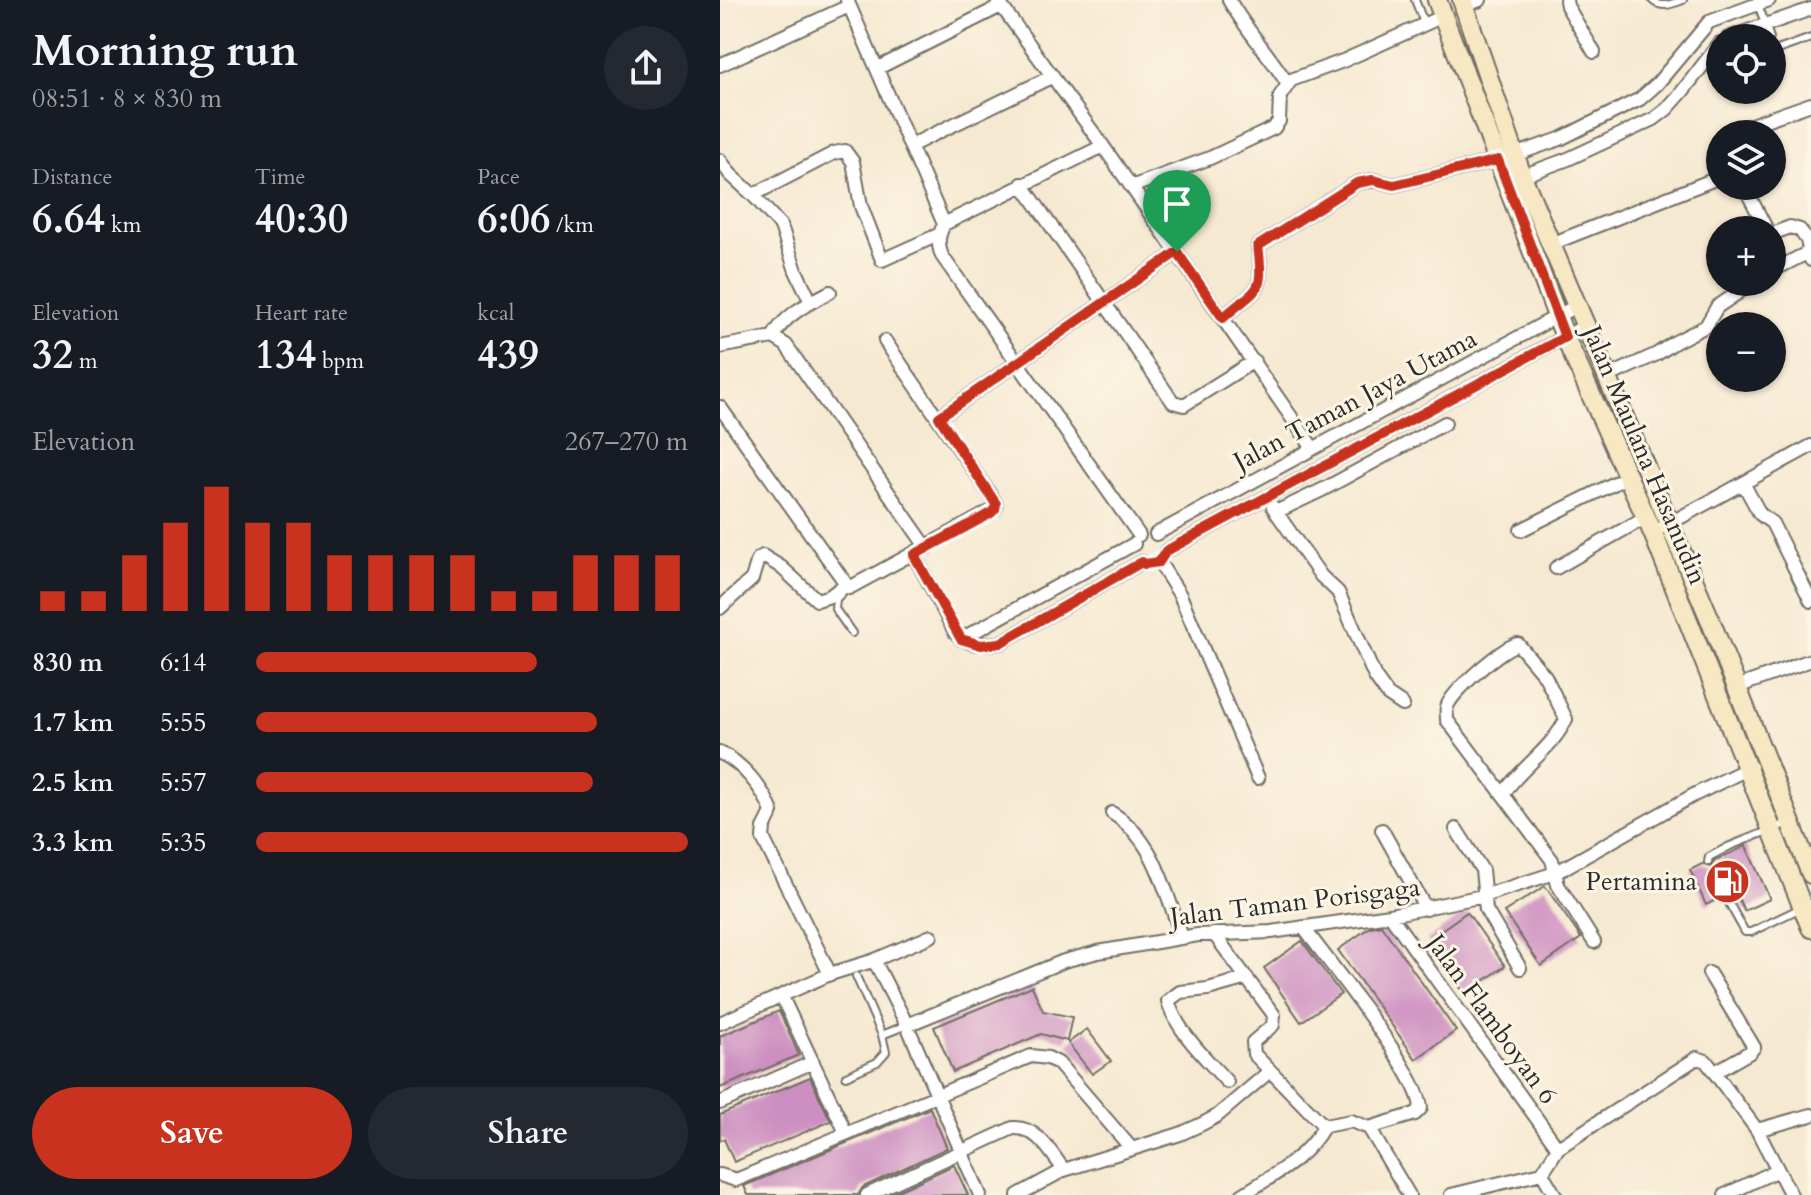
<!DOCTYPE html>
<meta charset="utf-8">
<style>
body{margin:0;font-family:Cardo,serif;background:#242831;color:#f1f3f6;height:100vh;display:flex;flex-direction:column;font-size:30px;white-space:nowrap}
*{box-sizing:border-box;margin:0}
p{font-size:26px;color:#9ea1a6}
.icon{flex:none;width:44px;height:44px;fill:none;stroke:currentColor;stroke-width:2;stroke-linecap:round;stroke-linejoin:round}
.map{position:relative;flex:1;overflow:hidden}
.side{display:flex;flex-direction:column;background:#171b24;width:720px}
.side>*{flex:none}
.controls{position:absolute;left:986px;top:24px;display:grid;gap:16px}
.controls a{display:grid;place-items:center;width:80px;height:80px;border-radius:50%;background:#171b24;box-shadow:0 2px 6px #0004;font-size:40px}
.pin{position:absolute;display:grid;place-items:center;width:68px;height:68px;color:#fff;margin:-82px -34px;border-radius:50% 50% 50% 0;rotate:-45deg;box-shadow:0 0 8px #0007}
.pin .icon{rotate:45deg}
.round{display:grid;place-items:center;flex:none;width:84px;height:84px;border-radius:42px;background:#242831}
.headline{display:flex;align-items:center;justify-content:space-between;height:136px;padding:0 32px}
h1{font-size:44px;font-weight:800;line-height:60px}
.figures{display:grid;grid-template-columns:repeat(3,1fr);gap:12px;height:136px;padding:8px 32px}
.figures div{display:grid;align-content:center}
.figures b{font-size:40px;font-weight:800}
.figures small{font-size:22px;font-weight:400}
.figures p{font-size:22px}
.chart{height:224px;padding:16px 32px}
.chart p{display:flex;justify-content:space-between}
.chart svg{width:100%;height:144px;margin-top:8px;stroke:#c8321e;stroke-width:6}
.cta{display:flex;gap:16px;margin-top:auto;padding:16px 32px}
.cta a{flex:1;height:92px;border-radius:48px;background:#c8321e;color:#fff;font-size:32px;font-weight:800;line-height:92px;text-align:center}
.cta a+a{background:#242831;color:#f1f3f6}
ul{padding:0 32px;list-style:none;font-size:26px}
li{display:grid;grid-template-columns:128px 96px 1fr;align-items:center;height:60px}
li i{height:20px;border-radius:10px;background:#c8321e}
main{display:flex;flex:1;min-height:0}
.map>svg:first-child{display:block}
.building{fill:#cd8fc1}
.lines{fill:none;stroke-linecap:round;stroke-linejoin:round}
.lane-casing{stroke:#726e65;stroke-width:10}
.street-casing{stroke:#726e65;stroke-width:16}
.secondary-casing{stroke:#726e65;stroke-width:22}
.lane{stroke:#fff;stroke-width:6}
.street{stroke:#fff;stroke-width:12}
.secondary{stroke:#f7e8c3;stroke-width:18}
.route-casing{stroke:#fff;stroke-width:16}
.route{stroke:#c8321e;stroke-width:10}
.labels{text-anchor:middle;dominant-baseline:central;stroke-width:6;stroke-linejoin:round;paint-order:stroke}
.street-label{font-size:26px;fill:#2b2b2b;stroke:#fcf5e5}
.poi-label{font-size:26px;fill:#2b2b2b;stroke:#fcf5e5;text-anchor:end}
</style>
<main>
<section class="side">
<div class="headline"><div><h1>Morning run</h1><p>08:51 · 8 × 830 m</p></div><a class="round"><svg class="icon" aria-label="share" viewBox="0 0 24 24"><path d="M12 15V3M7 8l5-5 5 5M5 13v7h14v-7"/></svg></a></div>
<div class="figures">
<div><p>Distance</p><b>6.64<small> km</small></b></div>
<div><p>Time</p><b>40:30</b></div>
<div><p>Pace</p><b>6:06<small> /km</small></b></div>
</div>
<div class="figures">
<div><p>Elevation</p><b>32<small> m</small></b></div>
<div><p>Heart rate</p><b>134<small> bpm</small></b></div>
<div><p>kcal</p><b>439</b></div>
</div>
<div class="chart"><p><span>Elevation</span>267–270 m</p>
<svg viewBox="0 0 160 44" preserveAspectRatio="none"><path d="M5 44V38M15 44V38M25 44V27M35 44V17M45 44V6M55 44V17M65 44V17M75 44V27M85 44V27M95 44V27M105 44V27M115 44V38M125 44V38M135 44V27M145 44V27M155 44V27"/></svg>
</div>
<ul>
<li><b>830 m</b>6:14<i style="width:65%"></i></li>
<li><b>1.7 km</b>5:55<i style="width:79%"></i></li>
<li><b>2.5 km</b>5:57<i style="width:78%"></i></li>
<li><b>3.3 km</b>5:35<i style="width:100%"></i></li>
</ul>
<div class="cta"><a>Save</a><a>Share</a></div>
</section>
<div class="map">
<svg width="1091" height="1195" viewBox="0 0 1091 1195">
<rect width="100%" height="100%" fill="#fcf5e5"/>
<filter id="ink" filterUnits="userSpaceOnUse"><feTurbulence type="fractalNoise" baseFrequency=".0125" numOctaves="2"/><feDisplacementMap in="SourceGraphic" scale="16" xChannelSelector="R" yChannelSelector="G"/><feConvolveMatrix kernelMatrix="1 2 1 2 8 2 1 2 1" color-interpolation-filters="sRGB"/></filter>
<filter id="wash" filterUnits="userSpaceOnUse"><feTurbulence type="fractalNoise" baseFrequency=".006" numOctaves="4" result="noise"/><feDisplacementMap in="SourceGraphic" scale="32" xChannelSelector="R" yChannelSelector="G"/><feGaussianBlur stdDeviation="1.8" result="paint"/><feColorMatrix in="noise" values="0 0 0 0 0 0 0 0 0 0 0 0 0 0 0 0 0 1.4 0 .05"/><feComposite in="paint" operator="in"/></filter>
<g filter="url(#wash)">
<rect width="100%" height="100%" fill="#f6e9d1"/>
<g id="blocks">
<path class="building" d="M1026 846 1050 899 1024 911 1015 891 1010 893 1004 890 1000 894V898L986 905 970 870 982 864 991 867 994 861Z
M825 886 861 938 821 966 784 912Z
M747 912 785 966 745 994 707 940Z
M661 925 736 1031 696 1059 618 950 650 927Z
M582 941 621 994 581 1022 544 968Z
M312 986 323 1011 352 1017 347 1041 321 1034 233 1072 214 1027Z
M59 1011 79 1055 0 1088V1036Z
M367 1029 391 1061 372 1074 348 1043Z
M90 1077 111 1121 14 1162 4 1139 0 1140V1115Z
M210 1108 227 1148 143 1187 138 1195H28L24 1186Z
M234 1165 248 1195H169Z"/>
</g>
</g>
<g filter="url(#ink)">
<use href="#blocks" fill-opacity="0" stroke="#726e65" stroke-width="2"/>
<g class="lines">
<defs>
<path id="lane" d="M695 0 704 23
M932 0C941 9 952 4 963 0
M1038 4 1050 38
M1052 52 1091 38
M122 593 116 599 115 609 132 633
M988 862 989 857 1010 846 1068 823
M1005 896 1025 932H1031L1091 903
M162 1035 187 1025
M126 1076 157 1062 166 1052 162 1035 136 976"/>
<path id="street" d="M127 0 224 224
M277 0 383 146 592 447
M509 0C526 30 549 54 567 83
M846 0 847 6 874 52
M744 6 760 0
M1008 38 1091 9
M0 65 129 6
M158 68 281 6
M1011 132 1091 104
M192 145 333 76
M383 146 224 224C218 237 217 243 222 256L419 535
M794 155 840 139 920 99 937 84 989 22 1049 0
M0 160 10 174 33 195 114 153 125 151 133 162 141 206 162 260 218 235
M802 176 848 159 934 119 947 109 962 92 1000 43
M302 184 453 402 464 405 534 361
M1024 186 1047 230
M411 187 490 158 554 128 559 121 560 96 571 80 623 61 723 16
M33 195 61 226 76 271 91 302
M1052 234 1070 227 1080 230 1087 240 1091 260
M831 244 1000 177
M1052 271 1089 252
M503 318C537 287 545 296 538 246L637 183 653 180 674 185 778 160
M53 337C64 315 89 303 110 292
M0 347 53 337 66 345 207 548
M887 377 937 354 955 342 986 326 997 307 1034 282
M0 407 129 588 275 509 276 504 270 494 165 341
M219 417 457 252
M1023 483 1040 514 1052 523 1091 601
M553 507 556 512 604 489 725 423
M556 512 601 576 618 592 655 677 668 695 683 705
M943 527 1091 446
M801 530 907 477
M436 534 856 306
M446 551 865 326
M194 555 235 632C247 646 262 645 280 643L422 562
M439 562 460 595 538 778
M836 568 926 517
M0 608 32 579 38 559 43 556 61 567 97 600 110 596 126 584
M241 639 414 544
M1017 687 1091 660
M0 753C22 762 44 790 52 812L44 828 43 838 110 974
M784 793C802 766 833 748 846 719L825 676 798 644C784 646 731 692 727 707 726 710 727 716 727 720L832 860 838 885 874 942
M392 813C436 840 445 892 462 937
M736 829 762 870 766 910 800 968
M662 830 706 909
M670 915 838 1148
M583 927C608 961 699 1073 701 1108L695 1114 649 1128
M494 934 554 1015 553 1025 533 1042 534 1054 604 1126 631 1121 649 1128 689 1195
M152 961 157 966 187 1025 260 1195
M989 973 1034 1047 1030 1052 995 1072
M62 997 126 1133
M0 1023 110 974 152 961 211 936
M187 1025 344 961 378 952 478 935 551 932 670 915 763 896 835 873 974 795 1031 767
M507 1082C486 1058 457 1032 448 1001L460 992 488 989 527 978
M0 1103 93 1062
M1037 1130 1091 1115
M0 1175 16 1180 311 1056 328 1058 338 1063 411 1148
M147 1195 293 1128C317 1126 331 1153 344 1170
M298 1195 344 1170 460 1134 482 1124 497 1116 550 1071
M522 1195C553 1175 586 1159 604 1126
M731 1195 822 1173
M835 1195 822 1173 838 1148 977 1058 986 1061 1037 1130 1071 1195
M1005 1195 1058 1170"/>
<path id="secondary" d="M717 0 845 337 933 533 1091 928
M742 0 802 176 989 617 1091 874"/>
</defs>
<use href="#lane" class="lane-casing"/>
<use href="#street" class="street-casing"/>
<use href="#secondary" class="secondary-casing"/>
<use href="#lane" class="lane"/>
<use href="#street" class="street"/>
<use href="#secondary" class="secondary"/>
</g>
</g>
<g class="lines" filter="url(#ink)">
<defs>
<path id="route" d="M778 160 845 337 446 551 439 562 425 564 422 562 280 643 261 645 241 639 194 555 271 513 275 509 276 504 219 417 457 252 503 318C537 287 545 296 538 246L637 183 653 180 674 185Z"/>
</defs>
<use href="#route" class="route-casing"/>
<use href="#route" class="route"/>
</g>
<defs>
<symbol id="fuel-disc" viewBox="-11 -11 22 22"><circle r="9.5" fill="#c8321e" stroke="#fcf5e5"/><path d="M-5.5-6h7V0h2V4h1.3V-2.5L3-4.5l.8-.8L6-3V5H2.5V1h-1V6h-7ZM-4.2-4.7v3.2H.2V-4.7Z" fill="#fff"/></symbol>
</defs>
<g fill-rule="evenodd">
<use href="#fuel-disc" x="982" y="856" width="51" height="51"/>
</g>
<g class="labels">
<g class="street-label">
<text transform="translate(635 400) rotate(-28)">Jalan Taman Jaya Utama</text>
<text transform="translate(925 455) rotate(67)">Jalan Maulana Hasanudin</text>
<text transform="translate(575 902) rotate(-7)">Jalan Taman Porisgaga</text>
<text transform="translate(772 1019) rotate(54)">Jalan Flamboyan 6</text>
</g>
<g class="poi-label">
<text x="977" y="881">Pertamina</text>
</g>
</g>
</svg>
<div class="controls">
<a><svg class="icon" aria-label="locate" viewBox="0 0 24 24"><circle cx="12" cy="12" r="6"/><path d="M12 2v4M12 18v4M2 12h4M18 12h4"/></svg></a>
<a><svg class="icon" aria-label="layers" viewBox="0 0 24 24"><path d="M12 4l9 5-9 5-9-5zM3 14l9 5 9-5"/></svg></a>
<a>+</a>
<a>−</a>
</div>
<div class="pin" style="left:457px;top:252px;background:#1e9e55"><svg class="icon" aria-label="arrive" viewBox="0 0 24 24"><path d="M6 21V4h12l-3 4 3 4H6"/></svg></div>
</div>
</main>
